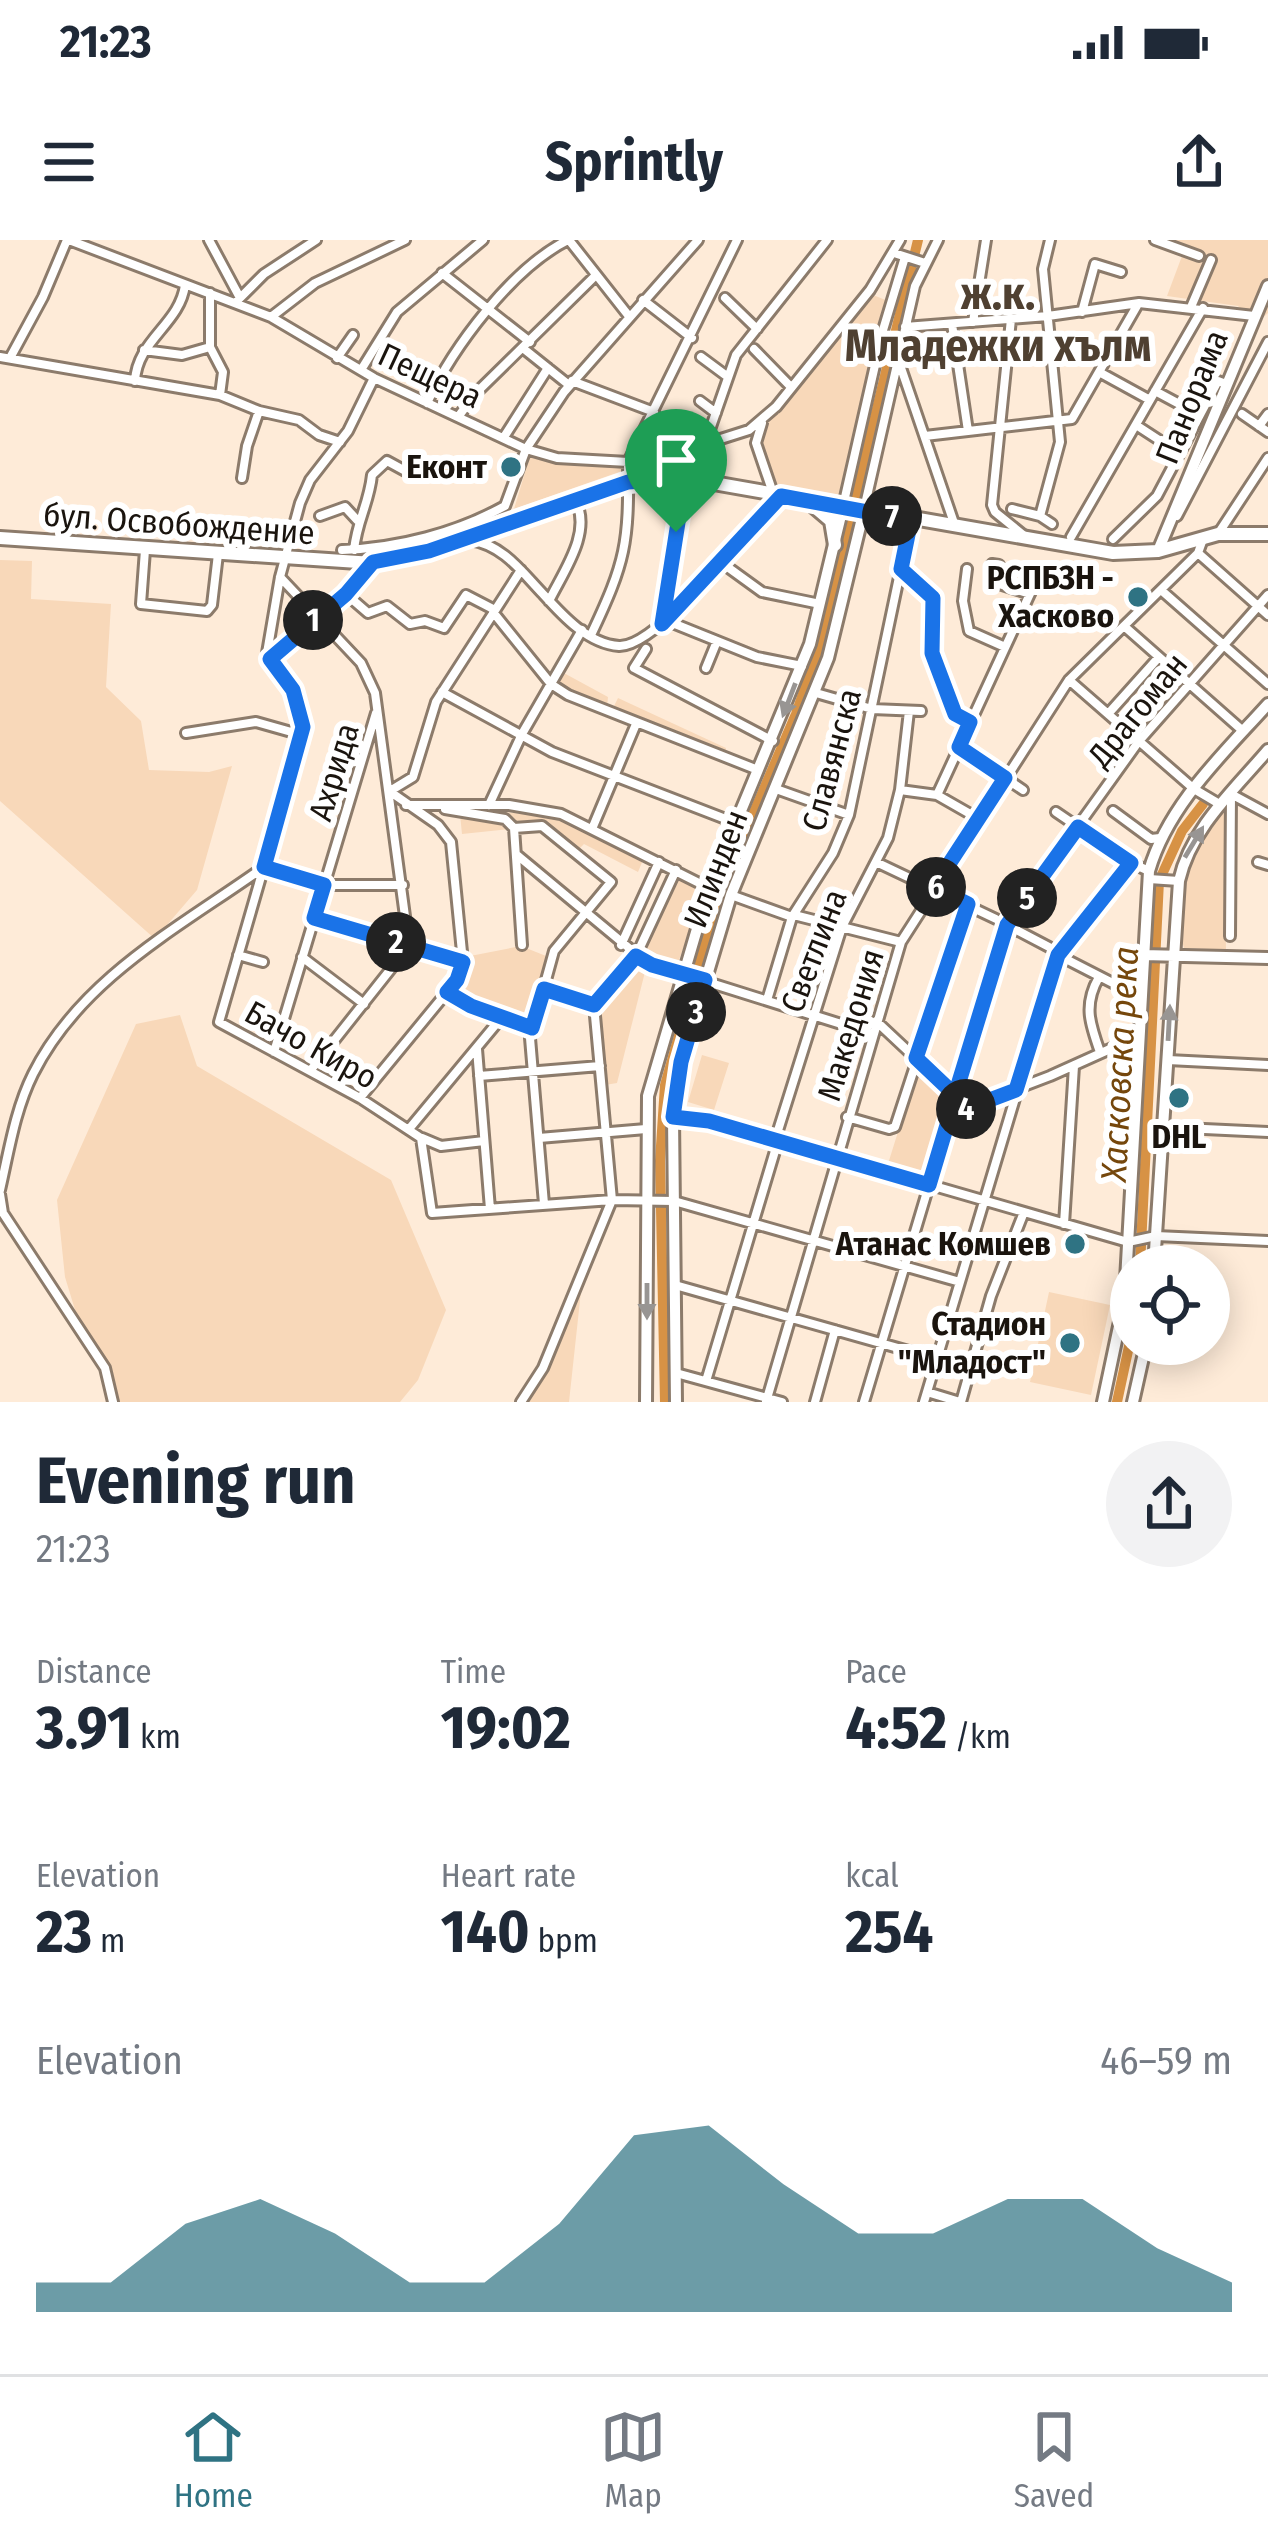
<!DOCTYPE html>
<meta charset="utf-8">
<style>
body{margin:0;font-family:"Fira Sans Condensed",sans-serif;background:#f2f2f3;color:#1f2937;height:100vh;display:flex;flex-direction:column;font-size:45px;white-space:nowrap}
*{box-sizing:border-box;margin:0}
p{font-size:39px;color:#747a83}
.icon{flex:none;width:66px;height:66px;fill:none;stroke:currentColor;stroke-width:2;stroke-linecap:round;stroke-linejoin:round}
.map{position:relative;height:1162px;overflow:hidden}
.sheet{display:flex;flex-direction:column;background:#fff;flex:1}
.sheet>*{flex:none}
.tools{position:absolute;left:1110px;top:1005px;display:grid;gap:24px}
.tools a{display:grid;place-items:center;width:120px;height:120px;border-radius:50%;background:#fff;box-shadow:0 6px 30px #0003;font-size:60px}
.pin{position:absolute;display:grid;place-items:center;width:102px;height:102px;color:#fff;margin:-123px -51px;border-radius:50% 50% 50% 0;rotate:-45deg;box-shadow:0 0 12px #0007}
.pin .icon{rotate:45deg}
.km{position:absolute;width:60px;height:60px;margin:-30px;border-radius:50%;background:#222;color:#fff;font-size:33px;line-height:60px;text-align:center}
.round{display:grid;place-items:center;flex:none;width:126px;height:126px;border-radius:63px;background:#f2f2f3}
.headline{display:flex;align-items:center;justify-content:space-between;height:204px;padding:0 36px}
h1{font-size:66px;font-weight:700;line-height:90px}
.figures{display:grid;grid-template-columns:repeat(3,1fr);gap:18px;height:204px;padding:12px 36px}
.figures div{display:grid;align-content:center}
.figures b{font-size:60px;font-weight:700}
.figures small{font-size:33px;font-weight:400}
.figures p{font-size:33px}
.chart{height:336px;padding:24px 36px}
.chart p{display:flex;justify-content:space-between}
.chart svg{width:100%;height:216px;margin-top:12px;fill:#2f7383;opacity:.7}
.status{display:flex;justify-content:space-between;align-items:center;height:84px;padding:0 60px;background:#fff;direction:ltr}
.status svg{height:33px;fill:currentColor}
header{display:flex;justify-content:space-between;align-items:center;height:156px;padding:0 36px;background:#fff;font-size:54px;font-weight:700}
.tab-bar{display:flex;justify-content:space-around;align-items:center;height:168px;border-top:3px solid #e0e1e3;background:#fff;font-size:33px;color:#747a83}
.tab-bar a{display:grid;justify-items:center;gap:6px}
.tab-bar .active{color:#2f7383}
.map>svg:first-child{display:block}
.green{fill:#f8d8b9}
.lines{fill:none;stroke-linecap:round;stroke-linejoin:round}
.river{stroke:#d79245;stroke-width:10}
.street-casing{stroke:#8c7b6b;stroke-width:14}
.secondary-casing{stroke:#8c7b6b;stroke-width:16}
.primary-casing{stroke:#8c7b6b;stroke-width:18}
.street{stroke:#fff;stroke-width:8}
.secondary{stroke:#fff;stroke-width:10}
.primary{stroke:#fff;stroke-width:12}
.oneway{fill:#989593}
.route-casing{stroke:#fff;stroke-width:24}
.route{stroke:#1a73e8;stroke-width:15}
.poi-dot{fill:#2f7383;stroke:#fff;stroke-width:4.5}
.labels{text-anchor:middle;dominant-baseline:central;stroke-width:12;stroke-linejoin:round;paint-order:stroke}
.street-label{font-size:33px;fill:#1a140e;stroke:#fff}
.poi-label{font-size:33px;font-weight:bold;fill:#1a140e;stroke:#fff;text-anchor:end}
.water-label{font-size:36px;font-style:italic;fill:#75470c;stroke:#fff}
.district-label{font-size:45px;font-weight:bold;fill:#4f4031;stroke:#fff}
</style>
<div class="status"><b>21:23</b><svg viewBox="0 0 49 12"><path d="M0 12V9h3v3zM5 12V6h3v6zM10 12V3h3v9zM15 12V0h3v12zM26 1h20v11H26zM47 4h2v5h-2z"/></svg></div>
<header><svg class="icon" aria-label="menu" viewBox="0 0 24 24"><path d="M4 6h16M4 12h16M4 18h16"/></svg>Sprintly<svg class="icon" aria-label="share" viewBox="0 0 24 24"><path d="M12 15V3M7 8l5-5 5 5M5 13v7h14v-7"/></svg></header>
<div class="map">
<svg width="1268" height="1162" viewBox="0 0 1268 1162">
<rect width="100%" height="100%" fill="#feebd8"/>
<path class="green" d="M1165 0H1268V73L1255 85 1238 66 1167 56 1185 8Z
M868 53 888 61 841 261 774 247 759 206 763 186Z
M530 216 589 225H622V231L514 269Z
M0 320 32 321 31 359 111 364 106 447 141 481 149 530 209 532 232 526 197 650 155 699 0 561Z
M562 432 608 457 607 468 556 443Z
M618 458 726 508 725 513 612 470Z
M448 568 555 576 643 620 638 632 584 604 578 610 544 583 514 585Z
M1224 569 1226 710 1184 708 1182 701C1177 645 1187 611 1224 569Z
M460 574 503 581 510 589 462 594Z
M678 637 705 651 677 725 643 710 661 665 667 662Z
M521 706 551 718 531 787 463 761 459 741 465 717Z
M641 723 646 728 617 843 605 845 598 767 633 725Z
M180 775 197 826 391 940 446 1070 418 1140 400 1162H113L106 1128 79 1083 65 1037 57 960 136 784Z
M702 815 729 823 714 870 688 862Z
M918 828 950 858 926 938 887 927Z
M582 1042 569 1162H521L543 1128Z
M1049 1052 1110 1065 1091 1155 1030 1142Z"/>
<g class="lines">
<path class="river" d="M1140 1026 1159 641 1182 591 1203 564
M665 1162 660 921 665 845 719 654 796 474 818 411 918 0
M1117 1162 1131 1097"/>
<defs>
<path id="street" d="M69 0 271 77 374 138 526 209 557 218 628 222 667 216 749 190 777 166
M209 0 239 56
M569 0 628 75
M1155 0 1199 16
M894 13 925 23
M442 33 530 102
M210 53V107L223 132 220 155
M725 58 757 89
M643 60 692 98
M236 62 264 34 316 0
M1191 67 1211 20
M1082 72 1095 24 1121 32
M271 77 315 43 405 0
M1011 79 992 265 995 272 1027 298
M973 82 986 0
M952 84 968 191
M905 87 1048 76 1139 63 1254 76
M524 109 569 145
M754 109 790 146
M144 110 182 115 210 107
M0 117 220 155 259 171 299 180 319 195 340 202
M701 117 728 137
M10 118 43 57 67 0
M337 118 353 95
M899 122 954 283
M361 130 397 72 483 0
M1099 132 1150 160
M374 138 348 191 310 240 300 263 280 337 267 413 298 459 302 495 219 782 360 858 421 898 432 973 612 960 674 961 960 1042
M135 141C137 100 180 84 185 45
M572 141 654 172
M1155 151 1183 166
M700 161 716 173
M427 163C453 107 512 28 568 0
M776 167 870 50 900 0
M1242 174 1268 192
M458 177 476 153 594 37
M762 183 756 203 773 253
M1136 185 1179 213
M1259 186 1268 174
M925 196 1072 179 1138 64
M504 197 548 128
M705 204 736 115 827 0
M242 238 247 206 259 171
M843 266 883 90 905 17
M864 269 915 46 938 0
M1012 269 1040 276 1052 284
M320 276 345 267 357 280
M1040 276 1060 202 1043 29 1050 0
M1177 276 1268 102
M1218 294 1268 218
M1071 297 1203 68
M1113 299 1157 256 1218 141 1226 144
M470 300C503 305 521 331 543 354 562 375 588 404 619 406 657 408 753 287 781 256
M145 310 141 364 207 371 212 365 218 314
M342 310C398 308 456 293 505 266L526 209 564 152 698 0
M354 310C357 280 369 264 372 235L387 221 409 233
M1198 313 1268 375
M722 323 762 352 820 364
M992 324 999 325 993 342 1030 354
M967 329 963 361 969 391 1005 407
M902 330 933 358 932 413 955 474 970 482
M280 337 361 423 375 453 409 706 310 831
M1161 350 1268 444
M346 354 368 373 387 366 410 384 425 381 444 388 466 355 495 370
M549 361C563 332 593 292 575 260
M493 372 551 444 568 455 758 530
M665 380 757 417 802 426
M662 384 685 238
M1124 386 1243 491
M591 395C626 321 629 304 628 222L737 0
M646 409 634 428 773 501
M270 419 357 344 373 323
M706 428 717 401
M1069 440 1194 549 1221 565
M442 452 552 512 736 583
M816 453 872 469 921 471
M1108 474 1159 417
M186 493 256 482 302 495
M959 507 1023 550
M776 549 849 575
M900 550 937 555 979 579
M390 551 413 537 436 462 521 330
M937 555 1041 330
M406 565H509L561 574 709 648
M489 565 522 494 582 390
M445 569 505 579 514 588 522 705
M1113 571 1151 599 1160 598
M1056 572 1131 623 1149 631
M514 588 542 586 611 642 554 711 530 798 544 964
M592 589 636 484
M517 615 647 723 873 794
M1258 622 1268 625
M878 623 996 679
M1149 639 1179 641
M731 655 792 677
M794 675 901 702
M314 678 462 722
M1007 685 1049 707
M1230 696 1231 554 1268 574
M621 705 659 622
M238 715 263 722
M1058 715 1142 758
M302 717 364 764
M1099 737C1083 765 1090 784 1100 812
M544 750 594 765
M447 752 502 777
M767 760 792 677 833 613 849 575 911 280
M876 781 955 855
M477 809 490 969
M274 812 376 473
M1168 820 1268 825
M479 836 600 826
M360 858 457 740 463 722 451 602 438 585 392 553
M951 874 1050 836 1139 796
M673 877 709 881 1128 1002 1156 996 1268 1001
M847 877 889 889 895 887 968 664
M1162 887 1268 892
M409 889 502 777 533 788
M422 898 441 906 484 901
M539 898 646 889
M775 900 842 687 888 598 900 550 909 471
M0 950C9 911 15 870 33 834 81 738 180 687 264 627L324 645H403
M0 954 3 973 105 1128 113 1162
M1064 984 1074 826
M675 1045 937 1119
M676 1133 782 1162
M706 1141 778 901
M927 1152 960 1162
M521 1162 543 1128 612 960 594 765 636 716 676 630
M766 1162 901 702 1069 440 1198 313 1203 299
M815 1162 835 1090
M864 1162 1007 685 1139 501 1268 355
M924 1162 1058 715 1131 623
M961 1162 991 1056 1024 972"/>
<path id="secondary" d="M1158 311 1268 46
M1143 715 1268 718
M1154 1026 1179 641C1191 588 1234 550 1268 510
M646 1162 648 856 709 648 810 404 843 267
M676 1162 673 877 681 822 731 655 828 418 864 270
M1103 1162 1125 1058 1149 631C1168 565 1223 514 1268 464
M1133 1162 1146 1104"/>
<path id="primary" d="M811 264 831 281 835 305
M0 298 373 323 429 311 628 242 685 238 1113 313 1158 311 1218 294H1268"/>
</defs>
<use href="#street" class="street-casing"/>
<use href="#secondary" class="secondary-casing"/>
<use href="#primary" class="primary-casing"/>
<use href="#street" class="street"/>
<use href="#secondary" class="secondary"/>
<use href="#primary" class="primary"/>
</g>
<defs><path id="oneway-solid" d="M-6-.8H1V-3.2L6.5 0L1 3.2V.8H-6Z" transform="scale(3)"/></defs>
<g class="oneway">
<use href="#oneway-solid" transform="translate(789 460) rotate(111)"/>
<use href="#oneway-solid" transform="translate(1194 602) rotate(-59)"/>
<use href="#oneway-solid" transform="translate(1169 783) rotate(-87)"/>
<use href="#oneway-solid" transform="translate(647 1061) rotate(90)"/>
</g>
<g class="lines">
<defs>
<path id="route" d="M685 238 662 384 781 256 911 280 901 329 933 358 932 413 955 474 970 482 959 507 1005 538 934 647 968 664 916 818 955 855 1007 685 1078 587 1131 623 1058 715 1016 850 950 875 929 945 709 881 673 877 681 822 705 740 652 725 636 716 594 765 544 749 532 788 471 766 447 752 457 740 463 722 314 678 324 645 264 627 303 487 293 450 270 419 346 354 373 322 429 311 628 242Z"/>
</defs>
<use href="#route" class="route-casing"/>
<use href="#route" class="route"/>
</g>
<g class="poi-dot">
<circle cx="511" cy="227" r="12"/>
<circle cx="1138" cy="357" r="12"/>
<circle cx="1179" cy="858" r="12"/>
<circle cx="1075" cy="1004" r="12"/>
<circle cx="1070" cy="1103" r="12"/>
</g>
<g class="labels">
<g class="street-label">
<text transform="translate(430 136) rotate(25)">Пещера</text>
<text transform="translate(1192 157) rotate(-68)">Панорама</text>
<text transform="translate(179 284) rotate(4)">бул. Освобождение</text>
<text transform="translate(1138 470) rotate(-51)">Драгоман</text>
<text transform="translate(832 520) rotate(-75)">Славянска</text>
<text transform="translate(334 532) rotate(-73)">Ахрида</text>
<text transform="translate(716 629) rotate(-69)">Илинден</text>
<text transform="translate(814 711) rotate(-69)">Светлина</text>
<text transform="translate(851 785) rotate(-73)">Македония</text>
<text transform="translate(311 805) rotate(29)">Бачо Киро</text>
</g>
<g class="poi-label">
<text x="487" y="227">Еконт</text>
<text x="1114" y="338">РСПБЗН -<tspan x="1114" dy="38">Хасково</tspan></text>
<text x="1179" y="897" text-anchor="middle">DHL</text>
<text x="1051" y="1004">Атанас Комшев</text>
<text x="1046" y="1084">Стадион<tspan x="1046" dy="38">"Младост"</tspan></text>
</g>
<g class="water-label">
<text transform="translate(1120 824) rotate(-87)">Хасковска река</text>
</g>
<g class="district-label">
<text x="998" y="54">ж.к.<tspan x="998" dy="52">Младежки хълм</tspan></text>
</g>
</g>
</svg>
<div class="tools">
<a><svg class="icon" aria-label="locate" viewBox="0 0 24 24"><circle cx="12" cy="12" r="6"/><path d="M12 2v4M12 18v4M2 12h4M18 12h4"/></svg></a>
</div>
<div class="pin" style="left:676px;top:292px;background:#1e9e55"><svg class="icon" aria-label="arrive" viewBox="0 0 24 24"><path d="M6 21V4h12l-3 4 3 4H6"/></svg></div>
<b class="km" style="left:313px;top:380px">1</b>
<b class="km" style="left:396px;top:702px">2</b>
<b class="km" style="left:696px;top:772px">3</b>
<b class="km" style="left:966px;top:869px">4</b>
<b class="km" style="left:1027px;top:658px">5</b>
<b class="km" style="left:936px;top:647px">6</b>
<b class="km" style="left:892px;top:276px">7</b>
</div>
<section class="sheet">
<div class="headline"><div><h1>Evening run</h1><p>21:23</p></div><a class="round"><svg class="icon" aria-label="share" viewBox="0 0 24 24"><path d="M12 15V3M7 8l5-5 5 5M5 13v7h14v-7"/></svg></a></div>
<div class="figures">
<div><p>Distance</p><b>3.91<small> km</small></b></div>
<div><p>Time</p><b>19:02</b></div>
<div><p>Pace</p><b>4:52<small> /km</small></b></div>
</div>
<div class="figures">
<div><p>Elevation</p><b>23<small> m</small></b></div>
<div><p>Heart rate</p><b>140<small> bpm</small></b></div>
<div><p>kcal</p><b>254</b></div>
</div>
<div class="chart"><p><span>Elevation</span>46–59 m</p>
<svg viewBox="0 0 160 44" preserveAspectRatio="none"><path d="M0 44V38L10 38L20 26L30 21L40 28L50 38L60 38L70 26L80 8L90 6L100 18L110 28L120 28L130 21L140 21L150 31L160 38V44z"/></svg>
</div>
</section>
<nav class="tab-bar">
<a class="active"><svg class="icon" aria-label="home" viewBox="0 0 24 24"><path d="M3 11l9-7 9 7M6 9v11h12V9"/></svg>Home</a>
<a><svg class="icon" aria-label="map" viewBox="0 0 24 24"><path d="M3 6l6-2 6 2 6-2v14l-6 2-6-2-6 2zM9 4v14M15 6v14"/></svg>Map</a>
<a><svg class="icon" aria-label="saved" viewBox="0 0 24 24"><path d="M7 4h10v16l-5-4-5 4z"/></svg>Saved</a>
</nav>
